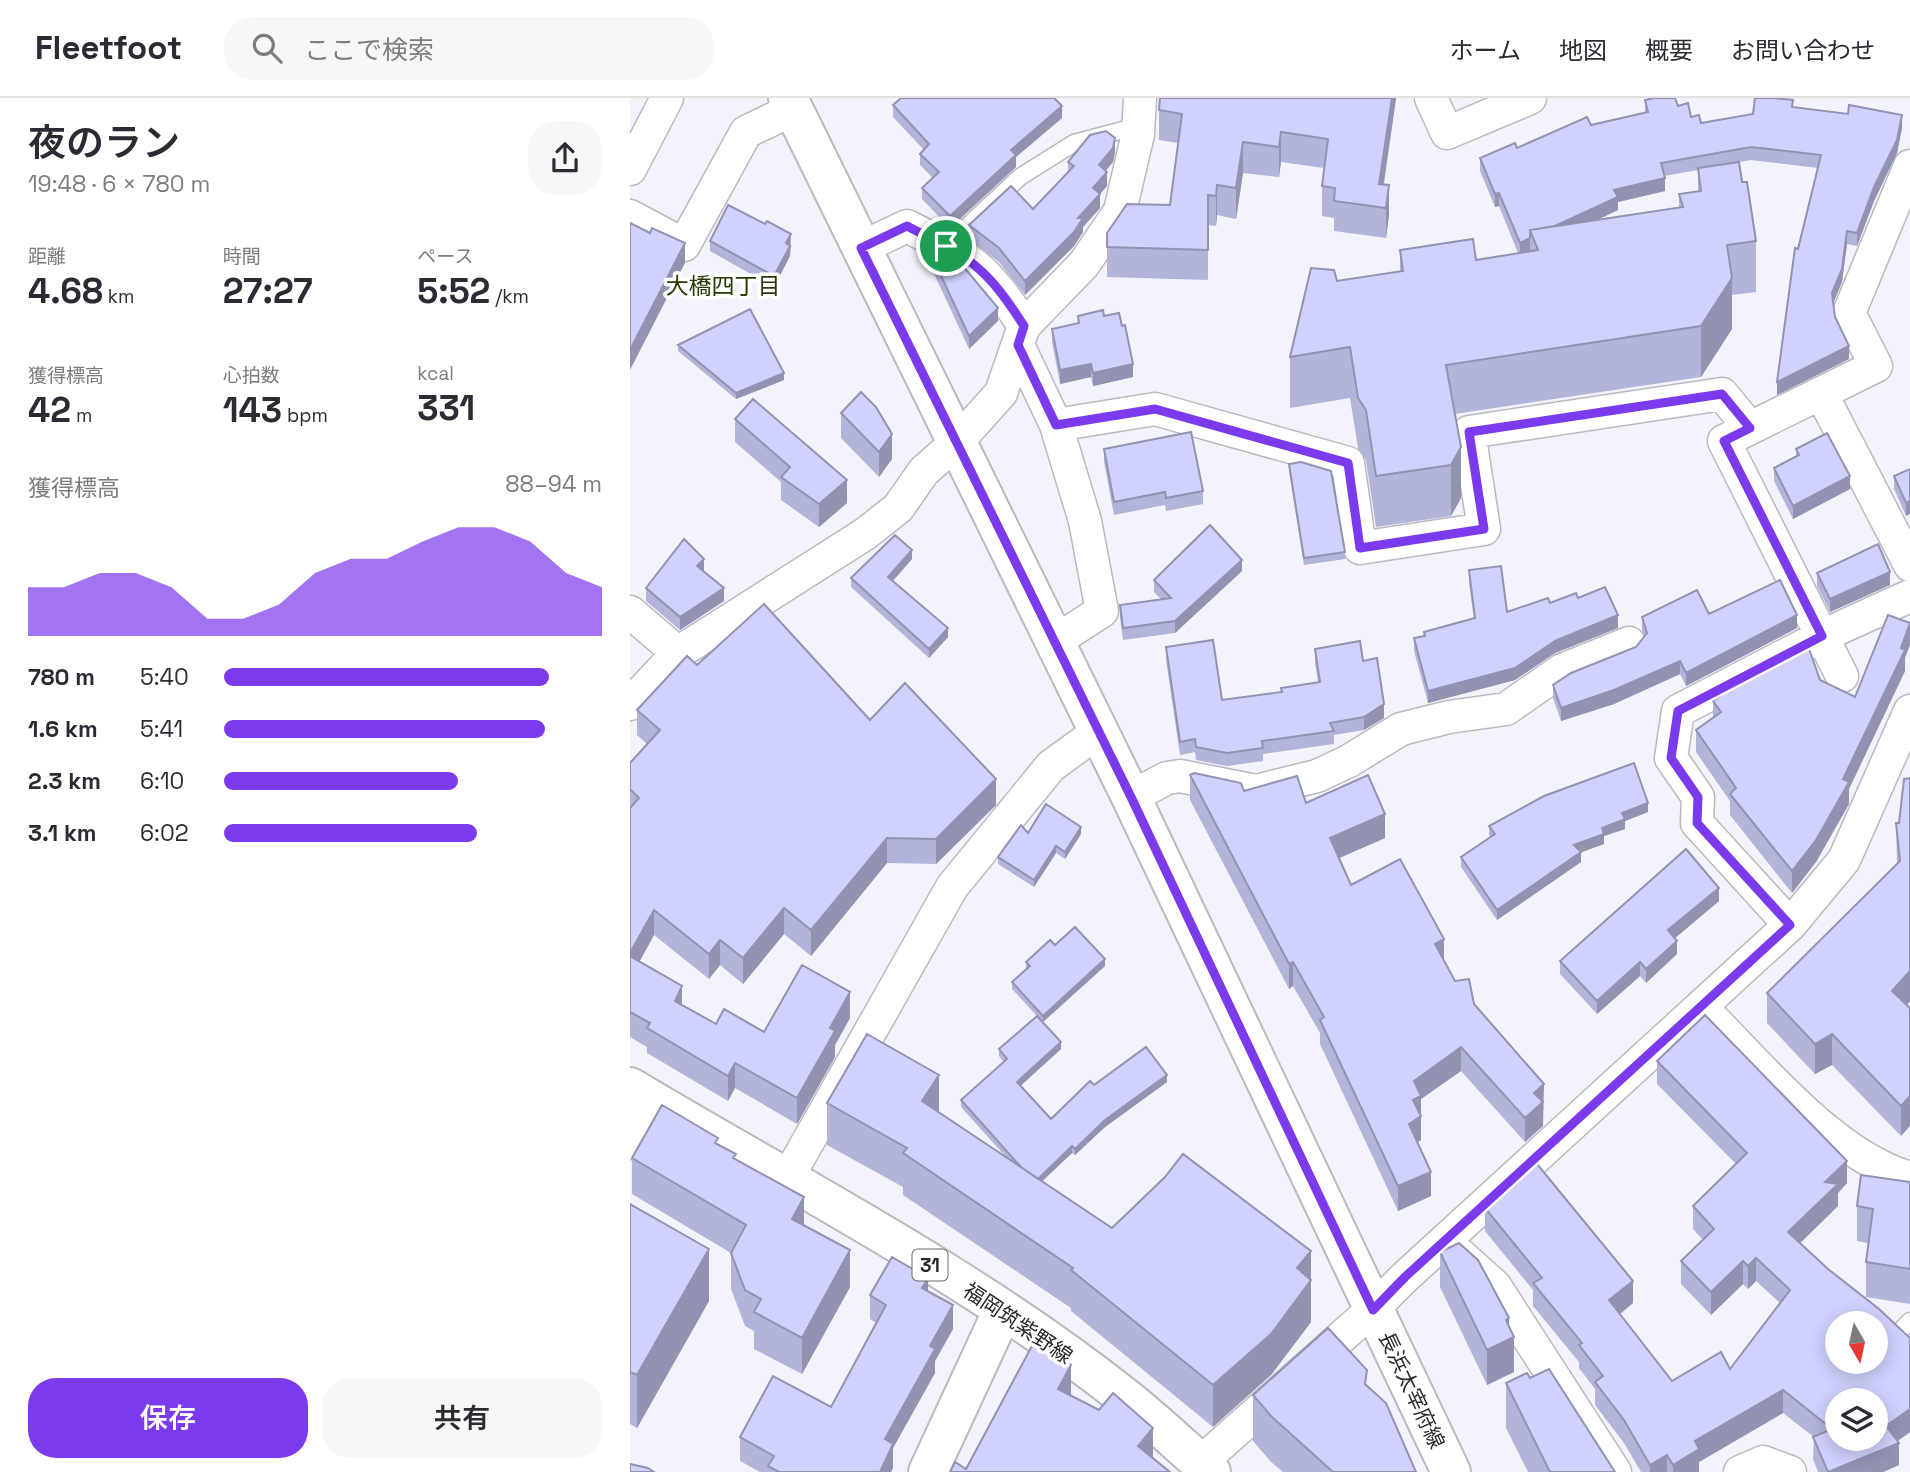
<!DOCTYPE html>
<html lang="ja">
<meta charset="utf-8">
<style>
body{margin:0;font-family:"Space Grotesk","Noto Sans JP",sans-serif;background:#f7f7f7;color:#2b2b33;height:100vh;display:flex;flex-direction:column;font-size:26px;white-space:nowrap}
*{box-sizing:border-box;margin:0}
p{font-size:23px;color:#7c7c81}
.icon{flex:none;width:38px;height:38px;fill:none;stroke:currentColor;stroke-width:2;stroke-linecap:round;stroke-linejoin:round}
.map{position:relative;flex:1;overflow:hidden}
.sheet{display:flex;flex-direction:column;background:#fff;width:630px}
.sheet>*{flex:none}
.needle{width:46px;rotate:171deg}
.fabs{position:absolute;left:1195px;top:1213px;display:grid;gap:14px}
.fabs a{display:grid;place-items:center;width:63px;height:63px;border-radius:50%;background:#fff;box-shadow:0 4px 18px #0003;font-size:35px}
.pin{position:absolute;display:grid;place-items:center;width:60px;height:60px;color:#fff;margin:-30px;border:4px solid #fff;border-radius:50%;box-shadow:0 2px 7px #0007}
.round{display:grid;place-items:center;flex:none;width:74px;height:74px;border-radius:28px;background:#f7f7f7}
.overview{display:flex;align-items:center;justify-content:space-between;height:119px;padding:0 28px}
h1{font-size:38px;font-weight:600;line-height:52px}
.figures{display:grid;grid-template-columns:repeat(3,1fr);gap:10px;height:119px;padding:7px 28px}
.figures div{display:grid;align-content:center}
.figures b{font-size:35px;font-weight:600}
.figures small{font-size:19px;font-weight:400}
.figures p{font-size:19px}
.chart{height:196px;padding:14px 28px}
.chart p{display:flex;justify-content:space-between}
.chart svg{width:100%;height:126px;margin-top:7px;fill:#7c3aed;opacity:.7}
.cta{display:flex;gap:14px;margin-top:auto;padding:14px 28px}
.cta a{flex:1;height:80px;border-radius:28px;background:#7c3aed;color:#fff;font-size:28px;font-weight:600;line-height:80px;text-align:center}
.cta a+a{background:#f7f7f7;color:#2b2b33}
ul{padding:0 28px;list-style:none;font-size:23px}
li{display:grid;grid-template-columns:112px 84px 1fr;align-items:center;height:52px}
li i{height:18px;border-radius:9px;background:#7c3aed}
header{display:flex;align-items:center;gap:42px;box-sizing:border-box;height:98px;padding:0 35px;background:#fff;border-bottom:2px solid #e1e1e2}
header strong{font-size:33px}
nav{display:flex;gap:38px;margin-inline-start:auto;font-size:24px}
.search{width:490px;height:63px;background:#f7f7f7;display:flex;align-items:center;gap:18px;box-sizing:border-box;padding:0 24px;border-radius:28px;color:#7c7c81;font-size:26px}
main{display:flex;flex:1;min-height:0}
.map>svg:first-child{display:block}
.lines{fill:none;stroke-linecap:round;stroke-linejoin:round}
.service-casing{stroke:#b9b9c1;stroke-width:19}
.minor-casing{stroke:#b9b9c1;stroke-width:35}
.tertiary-casing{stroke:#b9b9c1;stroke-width:42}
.primary-casing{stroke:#b9b9c1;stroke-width:42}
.service{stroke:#fff;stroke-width:16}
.minor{stroke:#fff;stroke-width:32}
.tertiary{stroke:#fff;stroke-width:38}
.primary{stroke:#fff;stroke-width:38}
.wall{fill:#b3b4da;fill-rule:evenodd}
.shaded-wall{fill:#9292b1}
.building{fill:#d0d1fd;stroke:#9292b1;stroke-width:2;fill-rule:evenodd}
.route-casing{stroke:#fff;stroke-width:14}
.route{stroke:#7c3aed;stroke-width:9}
.labels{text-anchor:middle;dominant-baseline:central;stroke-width:7;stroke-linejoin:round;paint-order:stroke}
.shield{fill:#fff;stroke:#68686b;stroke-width:2}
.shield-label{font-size:19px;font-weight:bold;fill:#28282b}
.street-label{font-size:21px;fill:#28282b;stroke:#fff}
.neighbourhood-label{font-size:23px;fill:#273a04;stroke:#fff}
</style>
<header>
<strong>Fleetfoot</strong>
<div class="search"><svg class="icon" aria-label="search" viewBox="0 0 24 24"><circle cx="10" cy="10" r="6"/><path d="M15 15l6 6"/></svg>ここで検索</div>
<nav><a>ホーム</a><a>地図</a><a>概要</a><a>お問い合わせ</a></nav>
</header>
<main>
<section class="sheet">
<div class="overview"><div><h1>夜のラン</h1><p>19:48 · 6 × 780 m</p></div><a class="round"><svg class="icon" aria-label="share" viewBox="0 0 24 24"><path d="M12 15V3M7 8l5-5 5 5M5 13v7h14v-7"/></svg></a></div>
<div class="figures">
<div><p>距離</p><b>4.68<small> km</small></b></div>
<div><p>時間</p><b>27:27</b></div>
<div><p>ペース</p><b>5:52<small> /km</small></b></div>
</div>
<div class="figures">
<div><p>獲得標高</p><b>42<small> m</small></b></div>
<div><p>心拍数</p><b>143<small> bpm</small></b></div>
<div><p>kcal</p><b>331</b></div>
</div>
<div class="chart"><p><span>獲得標高</span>88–94 m</p>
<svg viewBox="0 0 160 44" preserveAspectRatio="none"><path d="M0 44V27L10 27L20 22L30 22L40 27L50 38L60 38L70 33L80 22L90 17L100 17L110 11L120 6L130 6L140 11L150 22L160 27V44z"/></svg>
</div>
<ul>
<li><b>780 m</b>5:40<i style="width:86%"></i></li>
<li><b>1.6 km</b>5:41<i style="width:85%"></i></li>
<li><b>2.3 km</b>6:10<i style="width:62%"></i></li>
<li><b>3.1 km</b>6:02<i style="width:67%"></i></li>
</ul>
<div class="cta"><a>保存</a><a>共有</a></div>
</section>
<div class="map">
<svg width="1280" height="1374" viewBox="0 0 1280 1374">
<rect width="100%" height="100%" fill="#f3f3fb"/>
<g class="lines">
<defs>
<path id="service" d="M316 148 390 79 444 45 508 28
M1273 1230 1280 1223"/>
<path id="minor" d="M801 0 817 35 900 0
M0 71 37 0
M0 118 54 147 116 34 164 11
M231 150 277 128C340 160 355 167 394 228
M388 247 426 327 455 423 472 513 424 544
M1191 295 1280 467
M426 327 525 311 718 365 730 450 854 431 839 334 1092 296 1120 330
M0 514 48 555
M1212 578 1094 343 1246 268 1219 215 1280 68
M0 606 48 555 235 436 268 410 294 373 327 344 371 295 394 228 454 166 490 113 508 36 510 0
M501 699 537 680 550 678 626 693 687 678 719 663 771 631 819 619 876 611 932 572 999 545
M1160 827 1067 725 1068 699 1041 660 1048 613 1192 538 1280 498
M1071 909C1129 966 1201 1057 1280 1080
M0 1045 21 1001
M158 1079 322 789 421 668 468 634
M827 1154 865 1188 985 1374
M570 1365 743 1211 775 1179 1160 827 1214 762 1280 613
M1110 1374 1133 1364 1160 1374"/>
<path id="tertiary" d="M158 0 501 699 821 1374
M298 1374 373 1212"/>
<path id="primary" d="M0 989C167 1089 344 1179 497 1301 526 1324 553 1350 581 1374"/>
</defs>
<use href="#service" class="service-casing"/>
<use href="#minor" class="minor-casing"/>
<use href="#tertiary" class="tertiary-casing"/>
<use href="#primary" class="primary-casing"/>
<use href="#service" class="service"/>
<use href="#minor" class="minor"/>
<use href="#tertiary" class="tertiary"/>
<use href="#primary" class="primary"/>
</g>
<path class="wall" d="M766 0 754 86 759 117 756 140 704 133V120L692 118V88L694 70 651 64 649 79 613 75 606 121 587 117 586 128 578 127V182L477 179V135L540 107 548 45 529 42V12Z
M1015 2 1048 8 1061 19 1071 25 1163 9 1272 30 1267 55 1244 103 1227 148 1217 146 1212 184 1203 205 1205 219 1219 261 1147 297 1168 151 1188 70 1121 62 1109 64 1126 143V194L1102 197V231L1071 279 825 316 831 400 821 418 746 429 736 362 728 350 720 300 660 310V259L707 183 770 174V152L846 162 888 155 869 108 865 109 850 73V60L887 50 961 27 1015 14ZM1068 72V93L1049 96V110L967 122 988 112V104L1035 93 1034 78Z
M263 7 432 20 386 59V69L320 130 292 101V90L303 80 290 67V56L294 52 263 19Z
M485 54 483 64 476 72 477 88 470 96V110L453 129V134L444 148 395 197 369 164 339 141V127L403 111 438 74V64Z
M135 126 161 147 160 158 144 189 80 153V143Z
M300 154 368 223 339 251 300 167Z
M448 218H474L503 279 463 288 461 279 430 286 422 244V231L448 225Z
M48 247 154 282 106 301 48 253Z
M211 315 262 361 249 379 211 340Z
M105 321 217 405 189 429 151 402V384L105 344Z
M474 351 573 393V406L536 413 535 407 484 417 474 364Z
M1166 351 1220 391 1163 421 1144 383V370L1166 359Z
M659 366 715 454V461L674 467 659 373Z
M1280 371 1276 418 1264 391V378Z
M282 461 263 483 318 539 299 560 221 489V480Z
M839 472 877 514 920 505 948 500 988 530 925 555 885 582 798 605 784 553V540L794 538V534L844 521 839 485Z
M612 473 545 535 493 542 490 519V507L531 501 524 494V482Z
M1187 475 1260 487 1200 514 1187 488Z
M16 490 94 503 50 532 16 503Z
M1079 516 1167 530 1056 588 1050 576 984 606 931 623 923 600V587L1006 549 1014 539 1012 532V519Z
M536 549 592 602 651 594V590L688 584 685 565V551L733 563 754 620 734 632 704 637V646L633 656V663L597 668 566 662 565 654 550 657 536 562Z
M1275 560V573L1219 691V706L1186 764 1162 795 1100 717V703L1066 654V632L1083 620V603L1190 582 1225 599Z
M67 567 240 622 366 707 306 766 257 765 181 858 154 836 113 886 90 867 79 881 24 837 9 864 52 907 86 926 134 934 220 920 205 947V959L167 1026 105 990 98 1003 17 955V949L0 939V665L17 646 7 637V612Z
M560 677 614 693 676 705 755 740 709 760 721 787 814 863 825 883 844 906 914 1010 913 1011V1028L895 1044 831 973 791 1001V1042L787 1044 801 1098 768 1113 690 946V935L663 888 659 891 560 702Z
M1280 680V903L1277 907 1271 1038 1202 967 1185 976 1137 925V895L1267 766 1266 725H1269Z
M1018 714 995 723V731L974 738V746L951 754V764L867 822 831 769V759L861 739 859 737V728Z
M398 735 451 736 435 761 426 755 404 789 368 766V759Z
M1089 803 1045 840 1047 856 1016 885 1010 878 967 916 930 876V863Z
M425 847 475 868 413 924 431 951 390 988 421 1021 464 987 537 984 475 1029 445 1057 442 1055 412 1083 482 1130 681 1153V1224L641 1277 583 1329 441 1213V1210L273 1097V1089L197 1047V1005L309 1014 376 1059 331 1009V1002L374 964 369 958V951L407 918 382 891V884L396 871V864Z
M1027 963 1217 1085 1208 1095V1108L1170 1145 1198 1171 1280 1240V1334L1268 1343 1269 1367 1253 1374H1188L1183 1361 1184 1339 1153 1315 1069 1364V1374H1011L994 1345 965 1307V1291L949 1270V1264L903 1208V1192L855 1133V1110L1003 1205 990 1216 1042 1283 1100 1271 1150 1205 1126 1183 1118 1191 1113 1186 1081 1217 1051 1186V1163L1073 1142 1063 1131V1108L1106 1066 1027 986Z
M88 1047 106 1061 174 1127 220 1189 172 1276 124 1251V1233L115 1228 101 1191V1155L2 1096V1060Z
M1280 1084V1206L1236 1199V1164L1238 1145 1227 1143V1108Z
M0 1106 79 1203 7 1330 0 1326Z
M810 1154 879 1229 884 1274 857 1287 810 1189Z
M298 1193 323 1231 305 1263V1275L263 1350V1370L261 1374H130L110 1363V1339L201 1309 246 1225 240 1221V1197Z
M900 1280 985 1374H898L876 1330V1285Z
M737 1287 786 1374H653L641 1364 623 1343V1297Z"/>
<path class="shaded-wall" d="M762 0H766V1L750 109 749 86Z
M432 8V20L386 59V69L320 130V118L381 52Z
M1272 17V30L1267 55 1244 103 1227 148V135Z
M651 34V64L649 79V49Z
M485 40V54L483 64 469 81V67Z
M613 44V75L606 121V90Z
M477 74V88L470 96V110L453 129V134L444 148 395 197V183L448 120 463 90Z
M1035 80V93L988 104V112L907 150 903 139 984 92Z
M587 87V117L586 128V98Z
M759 87V117L756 140V110Z
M869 95V108L865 109V96Z
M1217 133V146L1212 184 1202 208V195Z
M161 136 160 158 144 189V178L156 145Z
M900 140V153L890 158V145Z
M55 145V165L0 272V252Z
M1102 180V231L1071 279V228Z
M368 210V223L339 251V238Z
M1219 248V261L1147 297V284Z
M461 266V279L430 286V272Z
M503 266V279L463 288V275Z
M154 275V282L106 301V295Z
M262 336V361L249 379V354Z
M831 349V400L821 418V367Z
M1220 378V391L1163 421V408Z
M217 382V405L189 429V406Z
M1280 403V416L1276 418V405Z
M282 452V461L258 488V479Z
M74 461V475L67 468Z
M612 462V473L545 535V523Z
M1260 474V487L1200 514V501Z
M94 490V503L50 532V519Z
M988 517V530L925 555 885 582 798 605V593Z
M1167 517V530L1056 588V575Z
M1280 526V547L1275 560V573L1219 691V706L1186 764 1162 795V773L1213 681 1271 550Z
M318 530V539L299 560V551Z
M1050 563V576L984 606 931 623V610Z
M754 606V620L734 632V619Z
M366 681V707L306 766V741Z
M1018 705V714L995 723V731L974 738V746L944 757V747L972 730 992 715Z
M755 716V740L700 764V740Z
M451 729V736L435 761V754Z
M257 740V765L181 858V832Z
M426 748V755L404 789V782Z
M951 754V764L867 822V812Z
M1089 790V803L1038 846V832Z
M154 810V836L113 886V860Z
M24 812V837L0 881V855Z
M814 841V865L805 846Z
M90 842V867L79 881V856Z
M1047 843V856L1016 885V871Z
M475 861V868L413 924V918Z
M663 864V888L659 891V866Z
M1010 864V878L967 916V903Z
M1280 873V903L1262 923V893Z
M52 888V913L45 903Z
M220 894V920L205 947V959L167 1026V1000L200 930Z
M1202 936V967L1185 976V946Z
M431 944V951L387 991V984Z
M831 949V973L791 1001V1042L779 1050V1026L784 983Z
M105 965V990L98 1003V978Z
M309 977V1018L292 1003Z
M537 977V984L475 1029 445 1057V1051L475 1022Z
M914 986 913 1028 895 1044V1020L904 995Z
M1280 998V1028L1271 1038V1008Z
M442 1048V1055L404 1091V1084Z
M1217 1063V1085L1208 1095V1108L1158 1157V1134L1195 1084Z
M801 1074V1098L768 1113V1088Z
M174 1099V1135L162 1121Z
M79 1151V1203L7 1330V1277Z
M220 1152V1189L172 1276V1240Z
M681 1153V1224L641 1277 583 1329V1287L667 1170Z
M1126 1160V1183L1118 1191V1168Z
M1113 1163V1186L1081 1217V1194Z
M298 1180V1204L292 1190Z
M1003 1183V1205L979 1225V1202Z
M323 1207V1231L305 1263V1275L263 1350V1370L261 1374H250L255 1341 300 1248Z
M879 1220V1242L884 1239V1274L857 1287V1252L876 1222Z
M441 1267V1303L428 1291Z
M1153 1292V1315L1069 1364V1374H1043V1367L1065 1343Z
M1280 1311V1334L1260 1348 1269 1345V1367L1253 1374H1198Z
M523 1330V1365L508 1348Z
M1037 1357V1374H1020V1367Z"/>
<path class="building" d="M271 0H424L432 8 381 52 386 57 320 118 292 90 309 74 290 56 299 46 263 7Z
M530 0H762L749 86 759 87 756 110 704 103 705 90 692 88 698 41 651 34 649 49 613 44 606 90 587 87 586 98 578 97V152L477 149V135L497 106 540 107 552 16 529 12Z
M1024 0H1045L1048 8 1058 5 1061 19 1069 17 1071 25 1123 16 1125 0H1144L1163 2 1162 9 1218 16 1219 7 1272 17 1267 42 1244 89 1227 135 1217 133 1212 171 1202 195 1205 219 1219 248 1147 284 1165 150 1168 151 1191 57 1121 49 1031 65 1035 80 984 92 988 99 925 128 900 132V140L890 145 869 95 865 96 850 60 885 45 887 50 957 19 961 27 1018 14 1015 2Z
M476 33 485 40 483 50 469 67 477 74 463 90 470 96 448 120H453L444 134 395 183 369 150 339 127 381 88 403 111 444 68 438 64 460 37Z
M1109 64 1112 84H1117L1126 143 1097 147 1102 180 1071 228 816 267 831 349 821 367 746 378 736 312 728 300 720 249 660 259 681 170 704 172 707 183 773 173 770 152 843 141 846 162 908 152 900 132 1053 109 1049 96 1071 93 1068 70Z
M98 107 135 126 137 123 161 136 156 145 160 148 144 178 80 143Z
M0 125 20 135 22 130 55 145 0 252Z
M307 151 333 168 368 210 339 238 300 154Z
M120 211 154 275 106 295 48 247Z
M473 212 474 218 489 215 492 228 495 227 503 266 463 275 461 266 430 272 422 231 449 225 448 218Z
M231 294 246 309 262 336 249 354 211 315Z
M123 301 217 382 189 406 151 379 160 369 105 321Z
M561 334 573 393 536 400 535 394 484 404 474 351Z
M1197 335 1220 378 1163 408 1144 370 1169 357 1166 351Z
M671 364 701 373 715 454 674 460 659 366Z
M1280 371V403L1276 405 1264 378Z
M580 427 612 462 545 523 493 530 490 507 541 500 524 482Z
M265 437 282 452 258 479 318 530 299 551 221 480Z
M54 441 74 461 67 468 94 490 50 519 16 490Z
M1248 446 1260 474 1200 501 1187 475Z
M871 468 877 514 918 500 920 505 946 495 948 500 975 489 988 517 925 543 885 570 798 593 784 540 795 538 794 534 845 520 839 472Z
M1150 482 1167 517 1056 575 1050 563 984 592 931 610 923 587 941 575 1006 549 1017 535 1012 519 1067 492 1079 516Z
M134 506 240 622 275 585 366 681 306 741 257 740 181 832 154 810 113 860 90 842 79 856 24 812 0 855V710L9 700 0 691V665L30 632 7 612 57 558 67 567Z
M1258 517 1280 525 1271 550 1275 552 1213 681 1219 684 1186 742 1162 773 1100 696 1106 690 1066 632 1091 614 1083 603 1135 567 1177 545 1190 582 1225 599Z
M583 542 592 602 652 594 651 590 690 584 685 551 730 543 733 563 747 560 754 606 734 619 700 625 704 633 632 643 633 650 597 655 566 649 565 641 550 644 536 549Z
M1004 665 1018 705 992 715 995 721 972 730 974 736 944 747 951 754 867 812 831 759 865 736 859 728 914 698Z
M564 675 611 685 614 693 667 678 676 705 738 677 755 716 700 740 721 787 770 761 814 841 805 846 825 883 839 881 844 906 914 986 904 995 913 1004 895 1020 831 949 784 983 791 998 783 1002 791 1018 779 1026 801 1074 768 1088 690 922 694 919 663 864 659 866 560 677Z
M1280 680V873L1262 893 1280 910V998L1271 1008 1202 936 1185 946 1137 895 1270 763 1266 725H1269L1274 681Z
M416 706 451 729 435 754 426 748 404 782 368 759 391 727 398 735Z
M1056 751 1089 790 1038 832 1047 843 1016 871 1010 864 967 903 930 863Z
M445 829 475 861 413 918 382 884 400 868 396 864 420 842 425 847Z
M0 858 52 888 45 903 86 926 94 911 134 934 172 867 220 894 200 930 205 933 167 1000 105 965 98 978 17 930 20 925 0 914Z
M1075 917 1217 1063 1195 1084 1208 1086 1158 1134 1198 1171 1249 1211 1280 1240V1311L1256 1328 1269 1345 1198 1374 1183 1339 1202 1331 1153 1292 1065 1343 1069 1351 1043 1367 1037 1357 1020 1367 994 1322 965 1284 973 1278 949 1247 952 1245 903 1185 912 1180 855 1110 907 1066 1003 1183 979 1202 1042 1283 1091 1254 1100 1271 1160 1192 1126 1160 1118 1168 1113 1163 1081 1194 1051 1163 1084 1131 1063 1108 1117 1055 1027 963ZM1208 1225H1246V1264H1208ZM1208 1302H1246V1340H1208Z
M407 918 431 944 387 984 421 1021 460 983 464 987 516 949 537 977 475 1022 445 1051 442 1048 408 1081 391 1069 331 1002 377 961 369 951Z
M237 936 309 977 292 1003 482 1130 535 1079 553 1056 681 1153 667 1170 681 1182 641 1236 583 1287 441 1172 443 1170 273 1055 277 1050 197 1005Z
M32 1007 88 1040 85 1045 106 1056 103 1060 174 1099 162 1121 220 1152 172 1240 124 1214 131 1201 115 1192 101 1155 116 1127 2 1060Z
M1231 1077 1280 1084V1171L1236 1164 1243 1111 1227 1108Z
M0 1106 79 1151 7 1277 0 1274Z
M829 1145 848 1162 879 1220 876 1222 884 1239 857 1252 810 1154Z
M262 1159 298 1180 292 1190 323 1207 300 1248 305 1251 255 1341 263 1346 250 1374H149L138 1368 144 1358 110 1339 143 1278 201 1309 256 1207 240 1197Z
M698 1230 737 1272 735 1286 756 1305 786 1374H703L641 1318 623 1297Z
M403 1246 441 1267 428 1291 469 1312 483 1295 523 1330 508 1348 540 1374H320L325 1364 336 1371Z
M919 1271 985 1374H920L876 1285 897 1275 900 1280Z
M0 1366 18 1370 24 1374H0Z"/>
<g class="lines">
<defs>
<path id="route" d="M277 128C340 160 355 167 394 228L388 247 426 327 525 311 718 365 730 450 854 431 839 334 1092 296 1120 330 1094 343 1192 538 1048 613 1041 660 1068 699 1067 725 1160 827 775 1179 743 1212 501 699 231 150Z"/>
</defs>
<use href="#route" class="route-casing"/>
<use href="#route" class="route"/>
</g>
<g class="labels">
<rect class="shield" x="282.5" y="1151.5" width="35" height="31" rx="5"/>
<g class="shield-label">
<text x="300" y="1167">31</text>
</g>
<g class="street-label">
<text transform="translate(388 1225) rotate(34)">福岡筑紫野線</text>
<text transform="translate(782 1292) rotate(65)">長浜太宰府線</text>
</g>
<g class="neighbourhood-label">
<text x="93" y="188">大橋四丁目</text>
</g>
</g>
</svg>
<div class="fabs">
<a><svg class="needle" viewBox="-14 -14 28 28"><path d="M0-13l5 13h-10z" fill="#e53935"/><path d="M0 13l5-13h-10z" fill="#7c7c81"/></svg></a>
<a><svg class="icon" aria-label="layers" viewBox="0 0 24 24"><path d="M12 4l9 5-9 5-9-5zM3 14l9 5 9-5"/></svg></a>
</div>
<div class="pin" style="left:316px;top:148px;background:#1e9e55"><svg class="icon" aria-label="arrive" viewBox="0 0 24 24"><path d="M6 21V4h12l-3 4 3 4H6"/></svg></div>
</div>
</main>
